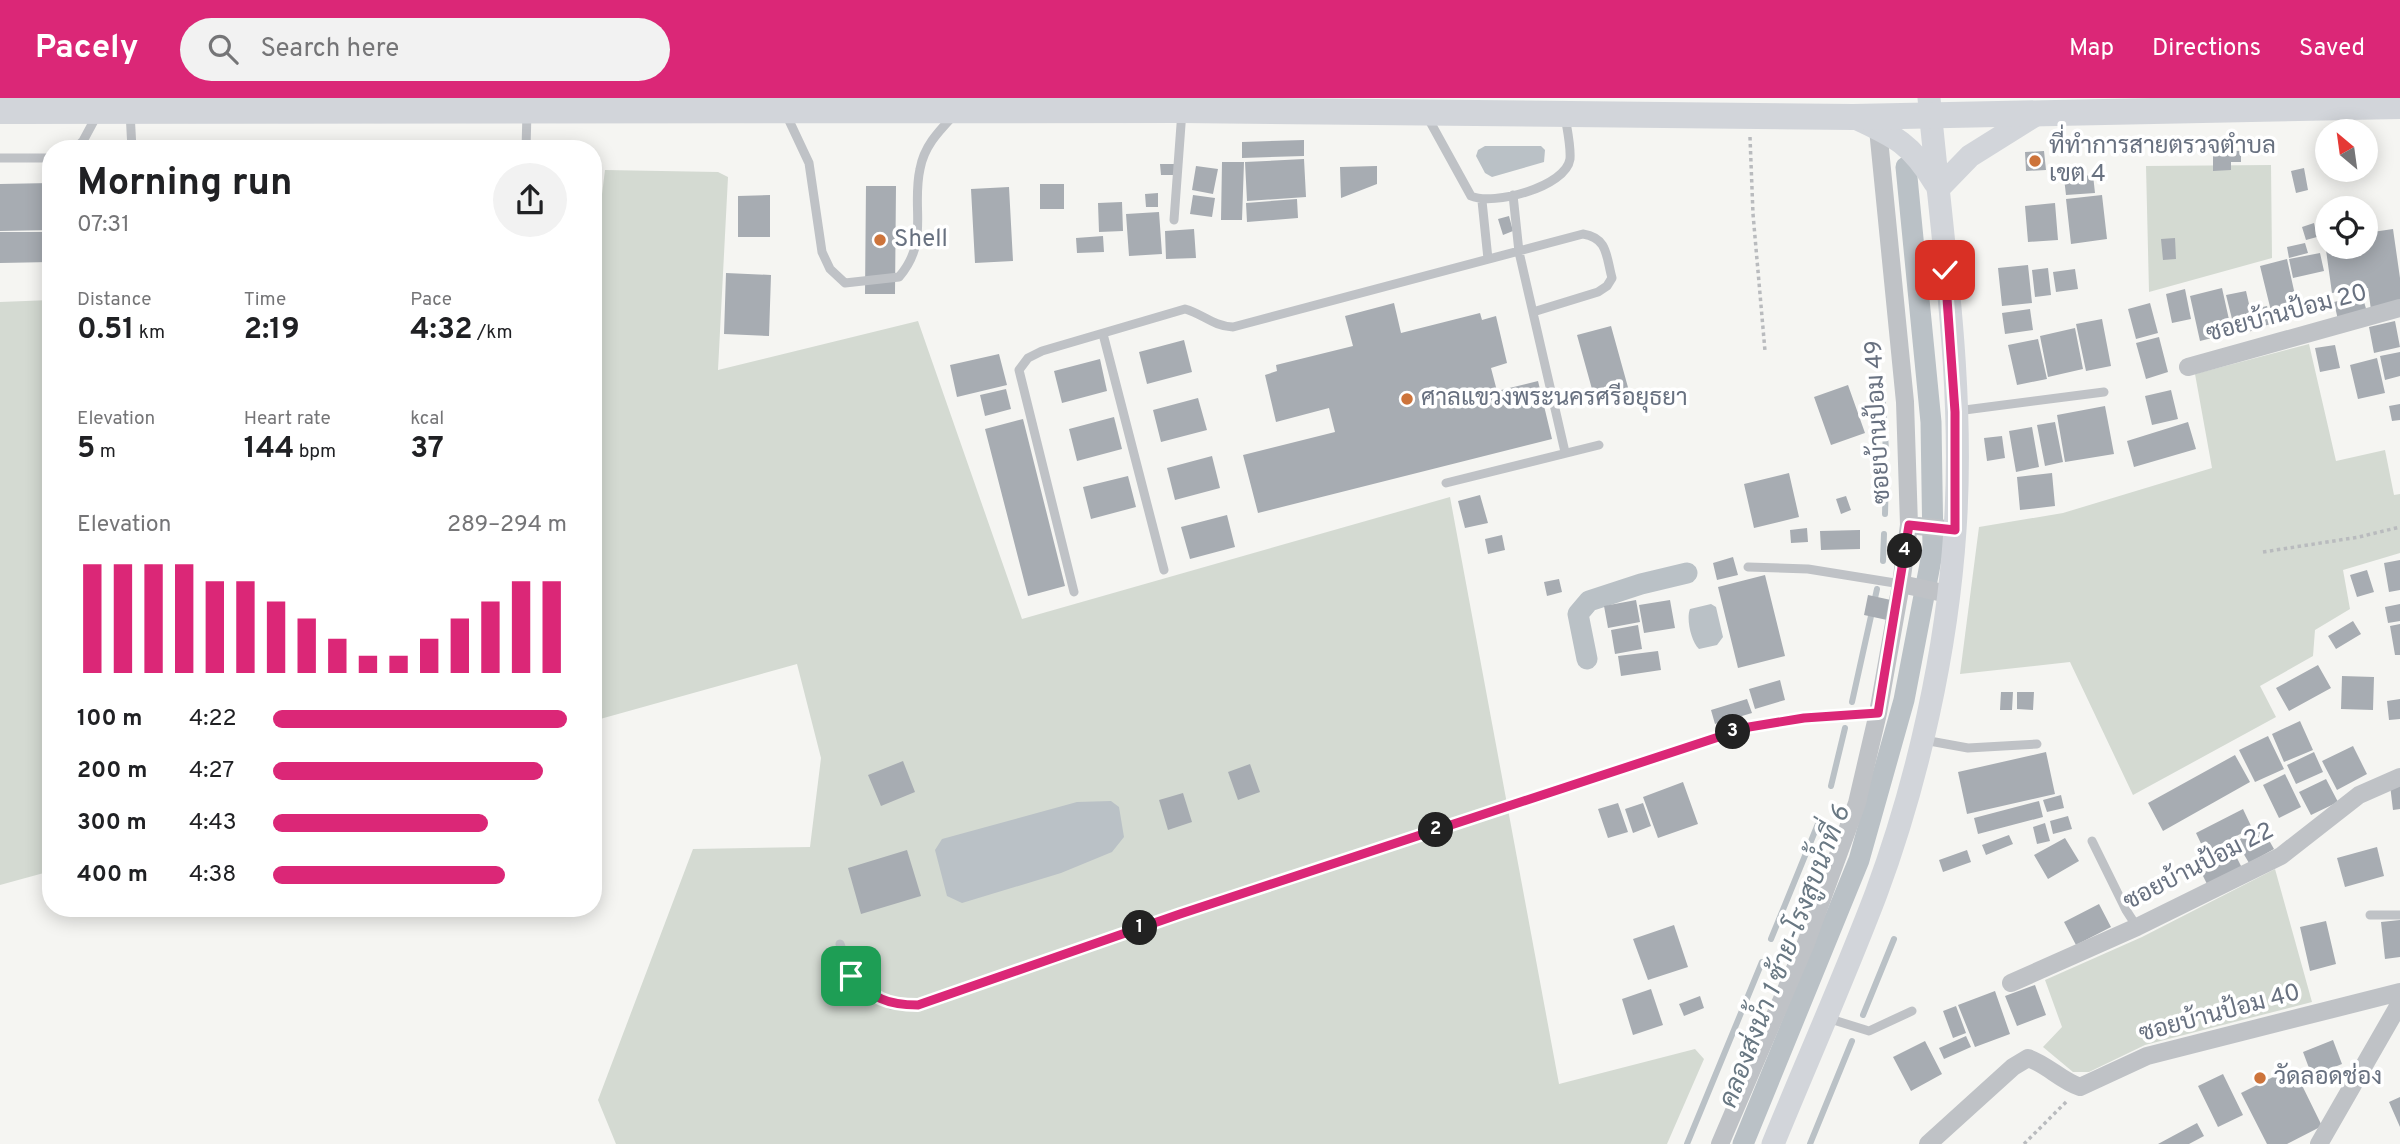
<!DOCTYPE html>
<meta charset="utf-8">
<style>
body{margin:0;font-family:Overpass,Sarabun,sans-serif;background:#f2f2f2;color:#202124;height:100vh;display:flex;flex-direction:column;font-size:26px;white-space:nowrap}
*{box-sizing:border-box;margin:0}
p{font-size:23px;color:#757577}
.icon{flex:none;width:38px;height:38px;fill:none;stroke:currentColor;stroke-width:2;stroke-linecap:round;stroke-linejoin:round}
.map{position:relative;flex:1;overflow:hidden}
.panel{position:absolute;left:42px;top:42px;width:560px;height:777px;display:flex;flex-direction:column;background:#fff;border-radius:28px;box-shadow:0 4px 18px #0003}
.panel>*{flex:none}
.needle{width:46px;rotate:331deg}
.buttons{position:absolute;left:2315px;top:21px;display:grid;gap:14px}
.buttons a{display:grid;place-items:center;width:63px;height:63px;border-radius:50%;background:#fff;box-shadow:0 4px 18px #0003;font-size:35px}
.pin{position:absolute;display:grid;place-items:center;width:60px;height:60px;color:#fff;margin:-30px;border-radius:14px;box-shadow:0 4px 10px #0006}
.km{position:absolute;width:35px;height:35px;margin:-18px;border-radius:50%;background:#222;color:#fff;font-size:19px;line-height:35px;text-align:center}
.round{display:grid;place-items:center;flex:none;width:74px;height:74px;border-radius:37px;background:#f2f2f2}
.head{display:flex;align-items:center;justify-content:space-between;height:119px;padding:0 35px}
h1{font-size:38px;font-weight:700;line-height:52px}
.stats{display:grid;grid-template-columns:repeat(3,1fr);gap:10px;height:119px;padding:7px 35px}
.stats div{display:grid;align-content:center}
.stats b{font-size:30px;font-weight:700}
.stats small{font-size:19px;font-weight:400}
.stats p{font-size:19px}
.chart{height:196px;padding:14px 35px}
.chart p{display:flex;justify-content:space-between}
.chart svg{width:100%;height:126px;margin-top:7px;stroke:#db2777;stroke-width:6}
ul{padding:0 35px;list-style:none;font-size:23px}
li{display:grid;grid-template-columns:112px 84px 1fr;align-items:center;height:52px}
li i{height:18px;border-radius:9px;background:#db2777}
header{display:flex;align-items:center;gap:42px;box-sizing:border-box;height:98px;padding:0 35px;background:#db2777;color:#fff}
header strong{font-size:33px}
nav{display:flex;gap:38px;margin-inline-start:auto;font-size:24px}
.search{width:490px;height:63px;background:#f2f2f2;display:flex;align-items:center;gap:18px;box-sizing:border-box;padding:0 24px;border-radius:38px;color:#757577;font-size:26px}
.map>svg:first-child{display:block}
.green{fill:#d4dad2}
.water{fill:#bac1c6}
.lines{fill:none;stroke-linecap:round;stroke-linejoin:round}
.stream{stroke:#bac1c6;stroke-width:6}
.canal{stroke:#bac1c6;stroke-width:21}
.building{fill:#a7acb2}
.path{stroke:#b9bbbe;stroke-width:3.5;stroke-dasharray:3.5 3.5;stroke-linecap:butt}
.lane{stroke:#bfc2c6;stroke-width:9}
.street{stroke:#bfc2c6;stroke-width:18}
.secondary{stroke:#d2d5da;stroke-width:23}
.primary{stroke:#d2d5da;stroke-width:26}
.route-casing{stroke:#fff;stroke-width:14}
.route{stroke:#db2777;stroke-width:9}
.poi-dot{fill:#cd743b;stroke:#fff;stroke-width:2.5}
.labels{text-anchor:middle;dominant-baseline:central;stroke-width:7;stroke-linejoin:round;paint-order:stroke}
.poi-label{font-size:24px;fill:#687180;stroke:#fff;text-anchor:start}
.street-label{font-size:24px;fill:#687180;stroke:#fff}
.water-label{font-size:26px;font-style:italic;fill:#697883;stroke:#fff}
</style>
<header>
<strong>Pacely</strong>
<div class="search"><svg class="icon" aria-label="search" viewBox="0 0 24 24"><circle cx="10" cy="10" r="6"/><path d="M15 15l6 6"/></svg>Search here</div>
<nav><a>Map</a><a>Directions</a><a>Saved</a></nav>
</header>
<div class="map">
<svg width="2400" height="1046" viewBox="0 0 2400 1046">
<rect width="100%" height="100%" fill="#f5f5f2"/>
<path class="green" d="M2271 67 2272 160 2149 194 2146 68Z
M605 72 718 74 728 79 718 272 918 223 1022 521 1450 399 1559 986 1695 951 1704 961 1667 1046H616L598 1002 693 751 810 749 821 660 797 566 593 623V169Z
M51 202V773L0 787V204Z
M2309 246 2336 363 2385 352 2394 397 2400 396V455L2343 472 2350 511 2315 532 2313 558 2260 588 2276 619 2133 697 2070 564 1960 576 1979 429 2063 415 2212 370 2195 276Z
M2275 771 2312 904 2145 947 2089 974H2073L2043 949 2062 929 2045 882 2142 839Z"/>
<path class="water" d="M1485 48H1541L1545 52 1544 64 1492 79 1485 75 1476 58 1478 52Z
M1711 506 1716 509 1723 539 1717 547 1699 551C1691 543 1686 521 1690 511Z
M1111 703 1119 709 1124 739 1112 754 1061 775 962 805 947 798 935 752 942 741 1077 704Z"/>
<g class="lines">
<path class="stream" d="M1882 292 1886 352
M1885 416 1886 377
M1883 463 1884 436
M1852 604 1877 491
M1831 688 1845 630
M1771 841 1820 721
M1863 917 1894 841
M1687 1046 1762 864
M1810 1046 1852 943"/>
<path class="canal" d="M1587 561 1578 516 1589 503 1641 486 1687 475
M1743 1046 1859 762 1904 602 1933 451 1931 324 1906 69"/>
</g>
<path class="building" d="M1304 42V58L1242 60V44Z
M2213 52 2241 53V64H2231V72L2213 73Z
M2044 53 2046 72 2026 73 2025 54Z
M1304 61 1306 99 1247 103 1245 64Z
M593 63H598L595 105H593Z
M1222 64H1244L1242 122H1221Z
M1160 66H1174L1175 77H1161Z
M1196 68 1218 71 1213 96 1192 92Z
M1377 68V86L1341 100 1340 69Z
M2304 70 2308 92 2296 95 2291 73Z
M2093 77 2095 95 2066 97 2064 80Z
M51 85V132L0 133V86Z
M1040 86H1064V111H1040Z
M866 88H896L895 196H865Z
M1009 89 1013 163 975 165 971 91Z
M1158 95V109H1146L1145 96Z
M770 97V139H738V98Z
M1193 97 1215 100 1212 119 1190 116Z
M2102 97 2107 141 2071 146 2066 101Z
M1297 101 1298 120 1247 124 1246 105Z
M1122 104 1123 133 1099 134 1098 105Z
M2055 105 2058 142 2028 144 2025 108Z
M1159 114 1162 156 1129 158 1126 116Z
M1509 118 1513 133 1503 137 1498 121Z
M2314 125 2317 139 2306 142 2302 129Z
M1194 131 1196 160 1166 161 1165 133Z
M2393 131 2400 180V208L2371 212 2368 190 2332 195 2326 152 2366 149V135Z
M0 134H51V164L0 165Z
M1103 138 1104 154 1077 155 1076 140Z
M2175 140 2176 161 2163 162 2161 141Z
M2305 145 2308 155 2289 160 2287 149Z
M2320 155 2324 173 2293 180 2289 161Z
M2287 161 2297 206 2271 213 2260 168Z
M2028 167 2032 205 2002 208 1998 170Z
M2048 170 2051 197 2035 199 2032 172Z
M2075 171 2078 191 2056 194 2053 174Z
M726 175 771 177 769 238 724 236Z
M2222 190 2232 235 2200 243 2190 198Z
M2185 191 2191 221 2172 225 2166 196Z
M2246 193 2255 232 2236 237 2226 197Z
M2362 197 2367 214 2338 222 2334 204Z
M1394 205 1401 235 1480 215 1482 222 1496 218 1507 265 1491 270 1497 293 1538 283 1552 341 1258 415 1243 357 1335 334 1329 310 1276 324 1265 277 1277 273 1276 267 1353 248 1345 218Z
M2150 205 2158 235 2136 241 2128 211Z
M2267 208 2272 226 2258 229 2254 211Z
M2030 211 2033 232 2005 236 2002 215Z
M2102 221 2111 268 2086 273 2076 226Z
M2395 223 2400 249 2374 255 2369 229Z
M1611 228 1629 293 1595 302 1577 237Z
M2075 230 2083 271 2048 279 2040 238Z
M2159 239 2168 274 2146 281 2136 245Z
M2038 241 2047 281 2017 287 2008 247Z
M1184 242 1192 274 1147 286 1139 254Z
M2335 247 2340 270 2320 274 2315 250Z
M2400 254V278L2385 282 2380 258Z
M999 256 1007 287 957 299 950 267Z
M2377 260 2385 295 2358 301 2350 267Z
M1100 261 1107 293 1062 305 1054 273Z
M1848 287 1865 335 1831 347 1814 299Z
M1006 291 1011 311 985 318 980 297Z
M2171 292 2178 321 2152 327 2145 298Z
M1198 300 1207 332 1161 344 1153 312Z
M2400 306V322L2392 323 2389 308Z
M2105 308 2114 356 2065 364 2057 317Z
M1114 319 1122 351 1077 363 1069 331Z
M1023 321 1065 488 1028 498 985 331Z
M2055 324 2063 364 2045 368 2037 327Z
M2188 324 2196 351 2134 369 2127 343Z
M2032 329 2039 369 2016 374 2009 333Z
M2002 338 2005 360 1987 363 1984 340Z
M1212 358 1220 390 1175 402 1167 370Z
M1789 375 1799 419 1754 430 1744 386Z
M2052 375 2055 408 2020 412 2017 379Z
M1128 378 1136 409 1091 421 1083 389Z
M1480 397 1488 425 1465 430 1458 403Z
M1846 398 1851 412 1841 416 1836 401Z
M1227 417 1235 449 1190 461 1181 429Z
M1807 430 1808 444 1791 445 1790 432Z
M1860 432V451L1821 452 1820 433Z
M1502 437 1505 452 1488 456 1485 441Z
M1733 459 1738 477 1717 482 1713 465Z
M2400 462V492L2389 494 2384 465Z
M2367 472 2374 494 2357 499 2350 477Z
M1765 477 1785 558 1738 570 1718 489Z
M1559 481 1562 494 1547 498 1544 484Z
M1868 497 1891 502 1887 522 1864 517Z
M1636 502 1640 524 1608 530 1604 508Z
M1670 502 1675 530 1644 535 1639 507Z
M2400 506V523L2388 525 2385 509Z
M2353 523 2361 536 2336 551 2328 538Z
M2400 526V557H2395L2390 528Z
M1638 527 1642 551 1615 556 1611 532Z
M1658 553 1661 572 1621 578 1618 558Z
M2318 567 2331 590 2289 613 2276 590Z
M2342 578 2374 579 2373 612 2341 611Z
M1780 582 1785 602 1755 611 1749 591Z
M2001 594H2013L2012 612H2000Z
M2017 594H2034L2033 612 2017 611Z
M1747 601 1752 615 1715 626 1711 612Z
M2400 601V621L2389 622 2387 603Z
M2300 623 2313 652 2284 664 2272 636Z
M2268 638 2284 671 2255 684 2239 652Z
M2353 648 2367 676 2337 692 2322 663Z
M2046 654 2055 696 1967 716 1958 674Z
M2314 654 2323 674 2296 686 2287 667Z
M2235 657 2250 684 2163 733 2148 705Z
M903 663 915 694 881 708 868 677Z
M1250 666 1260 694 1238 702 1228 674Z
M2285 676 2301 709 2279 720 2263 687Z
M2326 681 2338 704 2311 717 2299 694Z
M1683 684 1698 726 1658 740 1643 699Z
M2400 686V711L2393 712 2390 687Z
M1183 695 1192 724 1168 732 1159 702Z
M2061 697 2064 710 2047 714 2043 702Z
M2039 703 2043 719 1978 736 1974 720Z
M1618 705 1628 734 1608 740 1598 711Z
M1643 705 1651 728 1633 735 1625 711Z
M2243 711 2252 730 2205 754 2196 735Z
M2068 718 2072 731 2053 736 2050 723Z
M2045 725 2050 743 2037 746 2033 729Z
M2262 730 2274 751 2249 765 2236 743Z
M2009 737 2013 746 1986 757 1982 747Z
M2065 740 2079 763 2048 781 2034 757Z
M2377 749 2384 778 2345 789 2337 760Z
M2232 750 2242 770 2208 788 2198 768Z
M907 752 921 798 861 816 848 770Z
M1967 752 1971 764 1943 774 1939 762Z
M2099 806 2111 829 2076 847 2064 824Z
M2400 822V859L2385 861 2381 824Z
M2326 823 2336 866 2310 873 2300 829Z
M1674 827 1688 869 1648 882 1633 841Z
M2035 887 2046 917 2017 928 2005 898Z
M1651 891 1663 927 1633 937 1622 901Z
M1995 893 2010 936 1975 949 1958 907Z
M1700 898 1704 910 1684 918 1679 906Z
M1956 908 1966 935 1953 940 1943 913Z
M1966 938 1971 949 1944 961 1939 950Z
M2333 942 2342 966 2312 978 2303 954Z
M1925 943 1942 976 1911 993 1893 959Z
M2293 969 2322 1028 2287 1046H2267L2241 995Z
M2223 976 2243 1017 2218 1029 2198 988Z
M2400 999V1029L2389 1004Z
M2197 1025 2204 1038 2189 1046H2158Z"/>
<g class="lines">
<path class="path" d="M1750 39 1753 116 1765 253
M2263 454 2359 439 2400 429
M2024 1046 2067 1003"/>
<path class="lane" d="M130 14 132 51
M786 16 809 65 822 154 830 171 845 185 899 179C930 143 911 111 920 71 924 48 939 33 954 17
M1428 20 1471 98C1493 108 1566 89 1570 61 1571 48 1567 31 1565 18
M75 51 83 43 97 17
M526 51 527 14
M0 60H51
M1513 97 1519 154 1565 354
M1482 103 1488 161
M1174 122 1182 13
M1103 236 1164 472
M1957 313 2104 294
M1446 385 1599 347
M1748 469 1808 471 1901 486
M1074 494 1019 272 1028 260 1042 253 1185 211C1203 216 1213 228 1233 229L1583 136C1608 140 1606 158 1612 180L1607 188 1598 194 1533 214
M1924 642 1968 650 2037 646
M2092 743 2126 812 2137 829
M2370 817H2400
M840 846 851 878 868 894 891 907H918L1179 816 1749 629 1805 620 1878 615
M1827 920 1869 933 1912 913"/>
<path class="street" d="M2188 269 2400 210
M1909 427 1955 432
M1901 486 1948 496
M2011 885 2137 829 2281 758 2359 697 2400 679
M1720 1046 1806 845 1857 705 1878 615 1901 486 1909 427 1905 304 1878 31
M1928 1046 2013 969 2028 960C2048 967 2060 982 2080 989L2147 958 2400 894
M2319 1046 2400 905"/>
<path class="secondary" d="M1853 19C1894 38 1911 45 1935 85
M1938 91 1970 58 2034 18
M1773 1046C1807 963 1844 880 1876 796 1918 683 1947 552 1955 432 1965 288 1942 143 1929 0"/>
<path class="primary" d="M0 13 1182 12 1853 19 2400 8"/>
</g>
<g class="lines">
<defs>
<path id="route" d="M851 878C875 900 885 907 918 907L1180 816 1749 629 1804 620 1878 615 1909 427 1955 432V314L1945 172"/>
</defs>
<use href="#route" class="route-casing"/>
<use href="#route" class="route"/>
</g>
<g class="poi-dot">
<circle cx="2035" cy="63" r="7"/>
<circle cx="880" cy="142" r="7"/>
<circle cx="1407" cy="301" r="7"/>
<circle cx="2260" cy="980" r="7"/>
</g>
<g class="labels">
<g class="poi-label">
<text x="2049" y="49">ที่ทำการสายตรวจตำบล<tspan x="2049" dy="28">เขต 4</tspan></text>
<text x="894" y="142">Shell</text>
<text x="1421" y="301">ศาลแขวงพระนครศรีอยุธยา</text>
<text x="2274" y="980">วัดลอดช่อง</text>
</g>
<g class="street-label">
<text transform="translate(2287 216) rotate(-15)">ซอยบ้านป้อม 20</text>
<text transform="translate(1879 324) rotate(-93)">ซอยบ้านป้อม 49</text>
<text transform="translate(2199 769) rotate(-27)">ซอยบ้านป้อม 22</text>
<text transform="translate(2220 916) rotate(-15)">ซอยบ้านป้อม 40</text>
</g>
<g class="water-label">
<text transform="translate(1786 859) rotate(-69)">คลองส่งน้ำ 1 ซ้าย-โรงสูบน้ำที่ 6</text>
</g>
</g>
</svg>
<div class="buttons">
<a><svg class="needle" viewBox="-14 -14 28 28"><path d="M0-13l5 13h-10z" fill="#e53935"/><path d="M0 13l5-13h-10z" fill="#757577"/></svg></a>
<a><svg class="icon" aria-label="locate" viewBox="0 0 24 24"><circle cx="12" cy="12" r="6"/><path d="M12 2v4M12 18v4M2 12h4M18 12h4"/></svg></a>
</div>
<div class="pin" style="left:851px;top:878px;background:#1e9e55"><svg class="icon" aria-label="arrive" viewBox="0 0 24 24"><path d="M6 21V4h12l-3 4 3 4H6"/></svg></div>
<div class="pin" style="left:1945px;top:172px;background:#d93025"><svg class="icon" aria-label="check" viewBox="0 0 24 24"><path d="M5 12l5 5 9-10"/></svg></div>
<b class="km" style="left:1140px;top:830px">1</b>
<b class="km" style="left:1436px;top:732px">2</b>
<b class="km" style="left:1733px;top:634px">3</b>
<b class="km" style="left:1905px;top:453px">4</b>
<section class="panel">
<div class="head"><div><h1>Morning run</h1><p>07:31</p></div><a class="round"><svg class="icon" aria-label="share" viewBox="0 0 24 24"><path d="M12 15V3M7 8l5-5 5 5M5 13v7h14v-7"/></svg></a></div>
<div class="stats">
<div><p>Distance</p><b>0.51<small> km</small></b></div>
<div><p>Time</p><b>2:19</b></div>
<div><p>Pace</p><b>4:32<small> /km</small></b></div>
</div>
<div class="stats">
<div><p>Elevation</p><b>5<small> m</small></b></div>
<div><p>Heart rate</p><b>144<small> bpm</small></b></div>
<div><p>kcal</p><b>37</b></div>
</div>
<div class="chart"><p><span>Elevation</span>289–294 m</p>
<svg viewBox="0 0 160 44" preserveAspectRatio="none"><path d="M5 44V6M15 44V6M25 44V6M35 44V6M45 44V12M55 44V12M65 44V19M75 44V25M85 44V32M95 44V38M105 44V38M115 44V32M125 44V25M135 44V19M145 44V12M155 44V12"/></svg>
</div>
<ul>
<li><b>100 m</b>4:22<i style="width:100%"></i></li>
<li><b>200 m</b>4:27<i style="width:92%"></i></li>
<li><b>300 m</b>4:43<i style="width:73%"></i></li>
<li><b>400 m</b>4:38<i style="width:79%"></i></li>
</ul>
</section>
</div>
